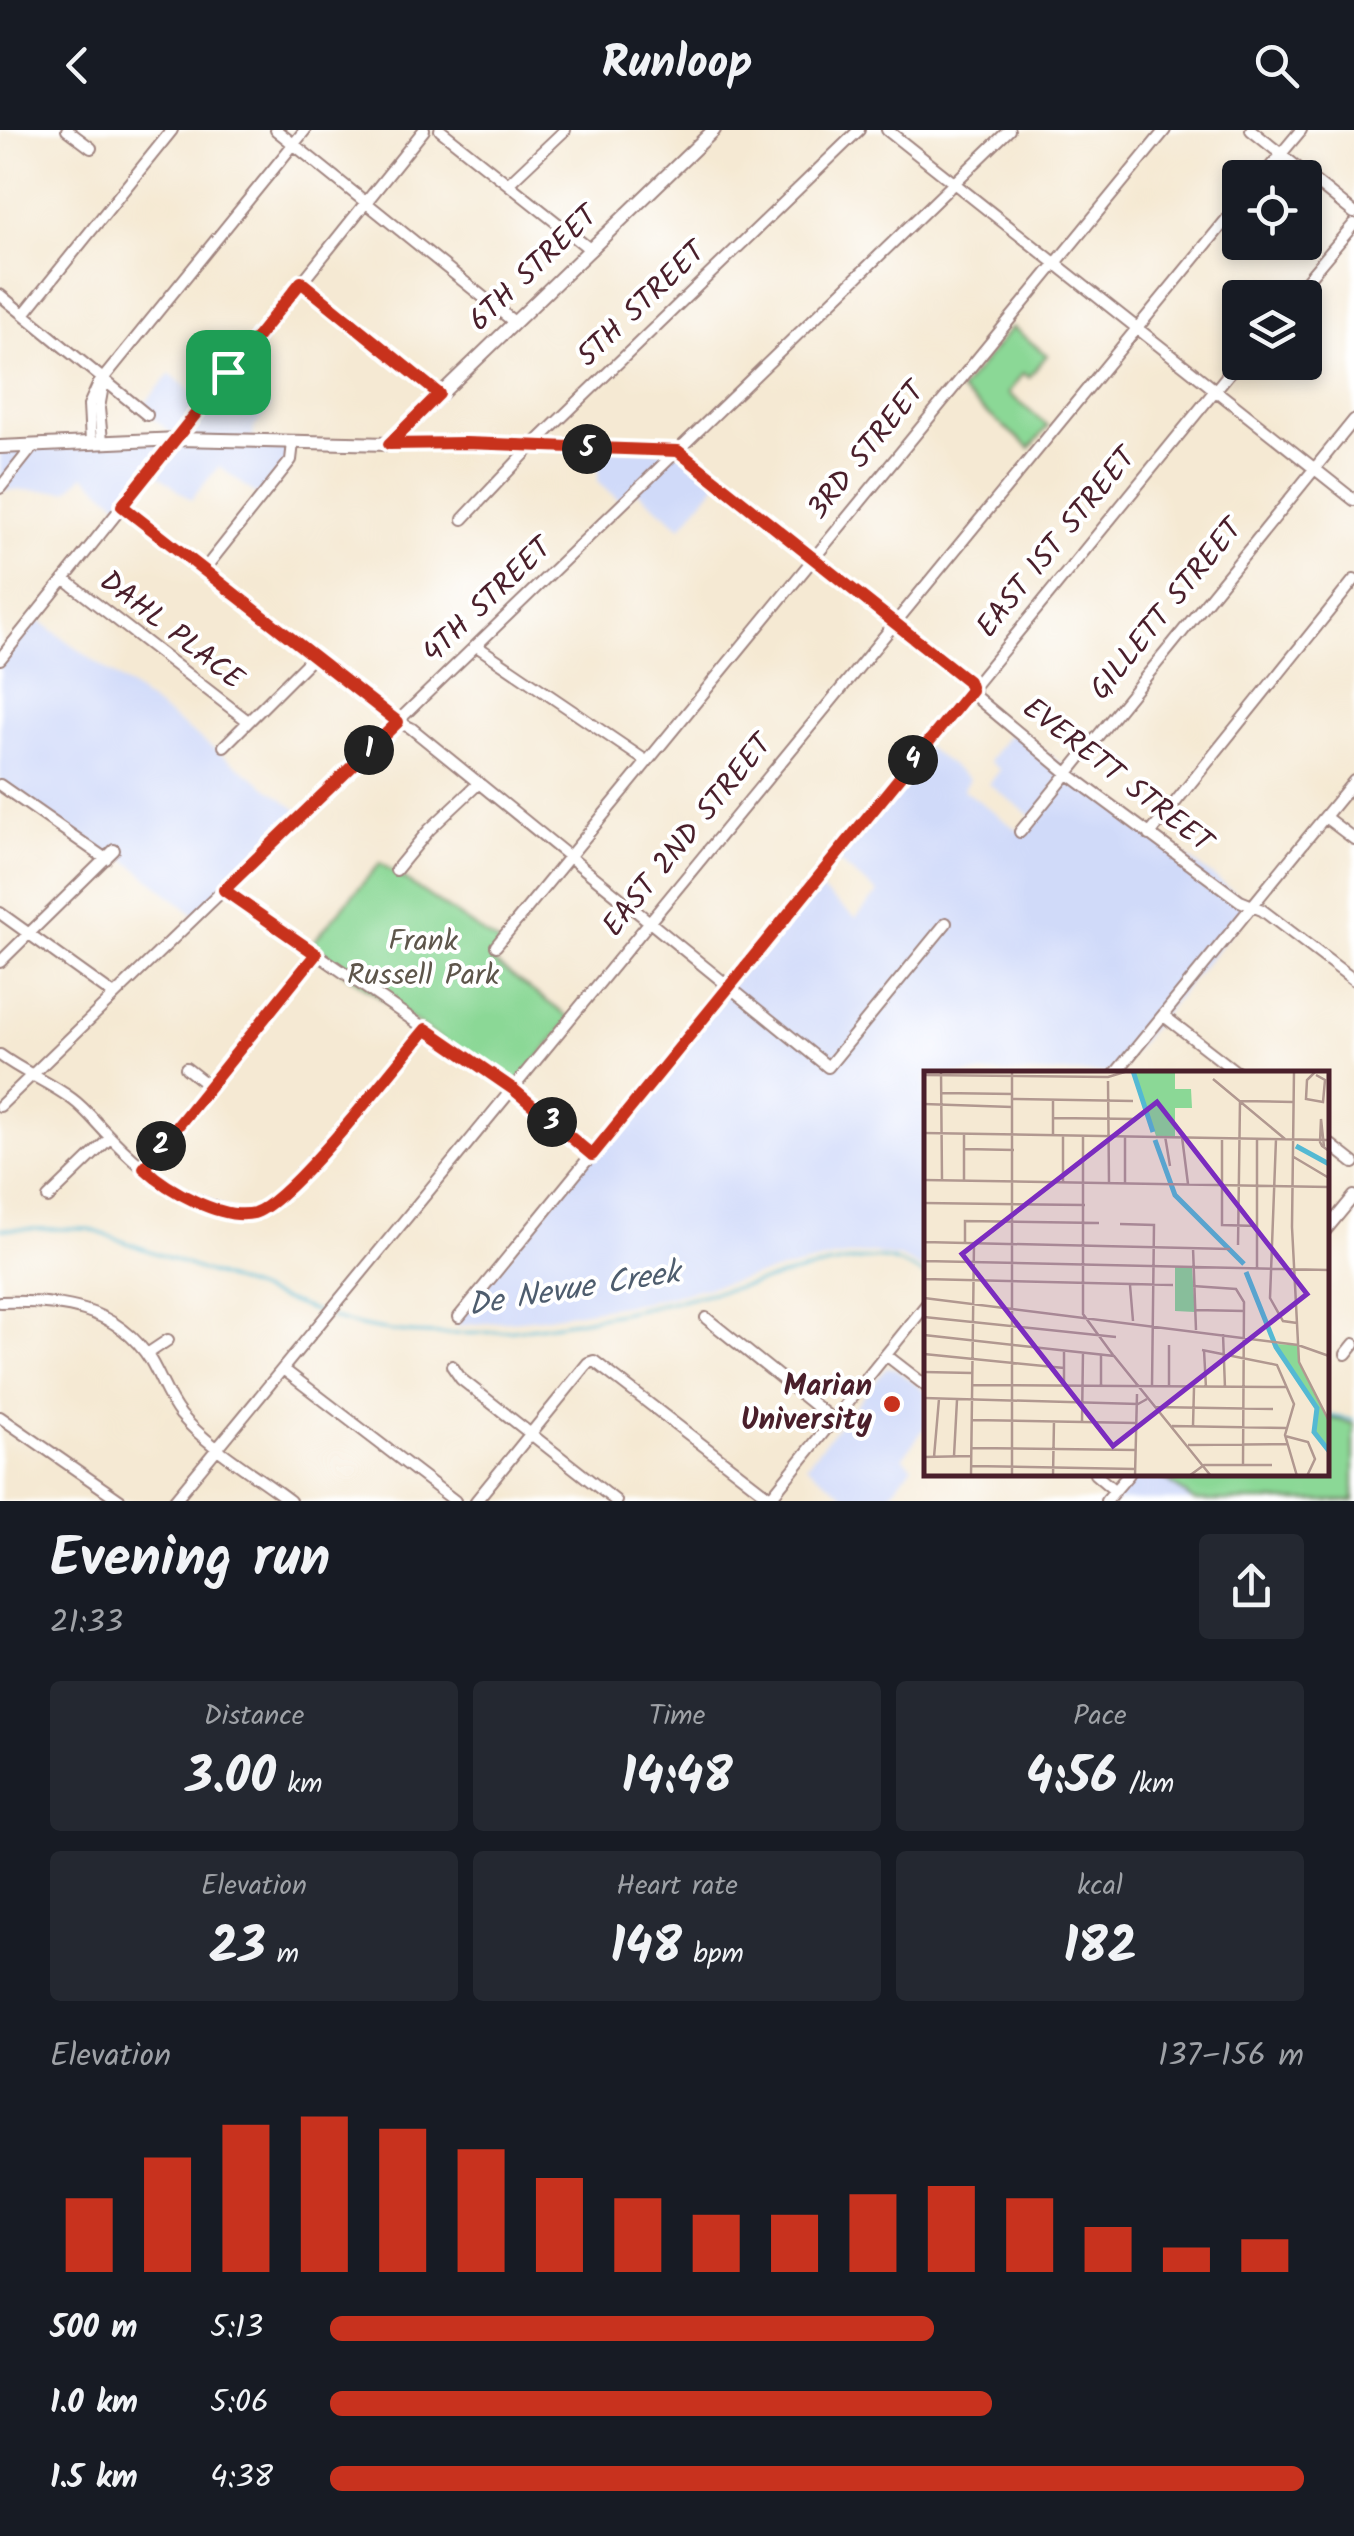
<!DOCTYPE html>
<meta charset="utf-8">
<style>
body{margin:0;font-family:Kalam,sans-serif;background:#242831;color:#f1f3f6;height:100vh;display:flex;flex-direction:column;font-size:38px;white-space:nowrap}
*{box-sizing:border-box;margin:0}
p{font-size:32px;color:#9ea1a6}
.icon{flex:none;width:55px;height:55px;fill:none;stroke:currentColor;stroke-width:2;stroke-linecap:round;stroke-linejoin:round}
.map{position:relative;height:1371px;overflow:hidden}
.details{display:flex;flex-direction:column;background:#171b24;flex:1}
.details>*{flex:none}
.controls{position:absolute;left:1222px;top:30px;display:grid;gap:20px}
.controls a{display:grid;place-items:center;width:100px;height:100px;border-radius:10px;background:#171b24;box-shadow:0 5px 15px #0003;font-size:50px}
.pin{position:absolute;display:grid;place-items:center;width:85px;height:85px;color:#fff;margin:-42px;border-radius:20px;box-shadow:0 5px 15px #0006}
.km{position:absolute;width:50px;height:50px;margin:-25px;border-radius:50%;background:#222;color:#fff;font-size:28px;line-height:50px;text-align:center}
.round{display:grid;place-items:center;flex:none;width:105px;height:105px;border-radius:10px;background:#242831}
.head{display:flex;align-items:center;justify-content:space-between;height:170px;padding:0 50px}
h1{font-size:55px;font-weight:700;line-height:75px}
.metrics{display:grid;grid-template-columns:repeat(3,1fr);gap:15px;height:170px;padding:10px 50px}
.metrics div{display:grid;align-content:center;border-radius:10px;background:#242831;text-align:center}
.metrics b{font-size:50px;font-weight:700}
.metrics small{font-size:28px;font-weight:400}
.metrics p{font-size:28px}
.chart{height:280px;padding:20px 50px}
.chart p{display:flex;justify-content:space-between}
.chart svg{width:100%;height:180px;margin-top:10px;stroke:#c8321e;stroke-width:6}
ul{padding:0 50px;list-style:none;font-size:32px}
li{display:grid;grid-template-columns:160px 120px 1fr;align-items:center;height:75px}
li i{height:25px;border-radius:12px;background:#c8321e}
header{display:flex;justify-content:space-between;align-items:center;height:130px;padding:0 50px;background:#171b24;font-size:45px;font-weight:700}
.map>svg:first-child{display:block}
.built{fill:#d0daf9}
.green{fill:#8bd896;stroke:#6a7c60;stroke-width:2.5}
.lines{fill:none;stroke-linecap:round;stroke-linejoin:round}
.stream{stroke:#54b9d3;stroke-width:2.5}
.minor-casing{stroke:#a0847f;stroke-width:14}
.major-casing{stroke:#a0847f;stroke-width:16}
.minor{stroke:#fff;stroke-width:10}
.major{stroke:#fff;stroke-width:12}
.route-casing{stroke:#fff;stroke-width:20}
.route{stroke:#c8321e;stroke-width:12}
.poi-dot{fill:#c8321e;stroke:#fff;stroke-width:4}
.labels{text-anchor:middle;dominant-baseline:central;stroke-width:8;stroke-linejoin:round;paint-order:stroke}
.street-label{font-size:30px;fill:#4a1f2b;stroke:#fff}
.park-label{font-size:30px;fill:#5e564b;stroke:#fff}
.poi-label{font-size:30px;font-weight:bold;fill:#4a1f2b;stroke:#fff;text-anchor:end}
.water-label{font-size:32px;font-style:italic;fill:#4e5d6e;stroke:#fff}
.inset-river{fill:none;stroke:#54b9d3;stroke-width:5}
.inset-road{fill:none;stroke:#b19890;stroke-width:2.5}
.view{fill:#7b2cbf;fill-opacity:0.15;stroke:#7b2cbf;stroke-width:5}
.inset-edge{fill:none;stroke:#4a1f2b;stroke-width:5}
</style>
<header><svg class="icon" aria-label="back" viewBox="0 0 24 24"><path d="M15 5l-7 7 7 7"/></svg>Runloop<svg class="icon" aria-label="search" viewBox="0 0 24 24"><circle cx="10" cy="10" r="6"/><path d="M15 15l6 6"/></svg></header>
<div class="map">
<svg width="1354" height="1371" viewBox="0 0 1354 1371">
<rect width="100%" height="100%" fill="#fff"/>
<filter id="ink" filterUnits="userSpaceOnUse"><feTurbulence type="fractalNoise" baseFrequency=".01" numOctaves="2"/><feDisplacementMap in="SourceGraphic" scale="20" xChannelSelector="R" yChannelSelector="G"/><feConvolveMatrix kernelMatrix="1 2 1 2 8 2 1 2 1" color-interpolation-filters="sRGB"/></filter>
<filter id="wash" filterUnits="userSpaceOnUse"><feTurbulence type="fractalNoise" baseFrequency=".0048" numOctaves="4" result="noise"/><feDisplacementMap in="SourceGraphic" scale="40" xChannelSelector="R" yChannelSelector="G"/><feGaussianBlur stdDeviation="2.25" result="paint"/><feColorMatrix in="noise" values="0 0 0 0 0 0 0 0 0 0 0 0 0 0 0 0 0 1.4 0 .05"/><feComposite in="paint" operator="in"/></filter>
<g filter="url(#wash)">
<rect width="100%" height="100%" fill="#f5e9d3"/>
<path class="built" d="M228 243 271 276 254 297 252 312 293 313V322L261 368 219 336 191 370 152 340 122 376 84 345 68 361 0 360V317L177 308 141 278 170 244 204 272Z
M599 319 678 321 718 352 681 397 637 361 623 374 598 352Z
M34 487 302 683 196 786 115 721 106 729 0 655V528Z
M1013 598 1253 776 1115 943 926 944V1141L901 1128 872 1123 833 1128 648 1171 542 1188 456 1196 459 1187 813 754 856 788 878 763 835 729 925 616 969 649 963 659 1020 702 1031 686 989 654 1000 640 989 631Z
M887 1237 894 1238 926 1262V1296L903 1327 912 1336 885 1371H852L806 1335Z
M1129 1344H1159L1194 1371H1106Z"/>
<path class="green" d="M1012 197 1047 225 1029 247 1023 243 1008 263 1048 296 1030 318 960 261Z
M380 733 504 817 493 832 571 889 513 959 308 818Z
M1327 1287 1354 1294V1371H1194L1159 1344H1326Z"/>
<g class="lines">
<path class="stream" d="M0 1099H89L323 1184
M331 1187C448 1230 623 1182 743 1156 778 1148 851 1126 884 1129 897 1130 915 1140 926 1146
M1326 1285 1354 1290"/>
</g>
</g>
<g filter="url(#ink)">
<g class="lines">
<defs>
<path id="minor" d="M67 0 91 18
M276 0 514 192
M440 0 591 120
M887 0 1354 370
M1251 0 1354 83
M1261 48 1301 0
M508 54 565 0
M301 152 439 264
M0 165 147 285
M1292 168 1354 94
M24 184 172 0
M102 311 99 278 104 250
M91 312 89 275 98 255 305 0
M389 314 466 313 678 321 968 551 977 568 1067 643 1240 771 1262 780 1354 850
M0 358 34 315
M122 376 398 592 411 598 828 937 946 793
M463 389 530 318 859 0
M203 441 291 330 293 313
M64 449 248 591
M478 517 646 631
M0 529 424 0
M224 616 313 527
M0 655 106 729
M1325 687 1354 709
M1020 702 1354 290
M1149 705 1354 450
M396 740 429 700 479 653
M224 760 513 959 592 1025
M0 783 114 865
M496 816 1165 0
M0 832 114 720
M1164 886 1239 944
M0 925C23 942 49 952 72 969 86 979 97 994 110 1007 140 1038 169 1061 210 1075 234 1084 253 1089 274 1071L355 986 426 899
M186 938 209 956
M1115 944 1354 651
M0 976 1009 0
M1326 1011 1354 1033
M143 1038 316 823
M48 1068 110 1008
M1326 1100 1354 1066
M0 1172C58 1170 117 1176 151 1231 161 1248 168 1269 181 1285 210 1319 255 1344 290 1371
M459 1187 1240 230
M706 1188 833 1290
M147 1224 168 1210
M1346 1224 1354 1214
M886 1225 926 1256
M452 1236 461 1249 616 1371
M283 1239 455 1371
M0 1287 121 1371
M1095 1344 1115 1361
M174 1371 1240 73
M476 1371 588 1233 594 1231 775 1371
M768 1371 926 1175
M1106 1371 1129 1344"/>
<path id="major" d="M0 317 178 309 389 314 714 0"/>
</defs>
<use href="#minor" class="minor-casing"/>
<use href="#major" class="major-casing"/>
<use href="#minor" class="minor"/>
<use href="#major" class="major"/>
</g>
</g>
<g class="lines" filter="url(#ink)">
<defs>
<path id="route" d="M301 152 439 264 389 314 466 313 678 321 968 551 971 560 592 1025 513 959 426 899C396 934 290 1073 254 1083 222 1091 166 1059 144 1038L316 824 224 760 398 592 122 376Z"/>
</defs>
<use href="#route" class="route-casing"/>
<use href="#route" class="route"/>
</g>
<circle class="poi-dot" cx="892" cy="1274" r="10"/>
<g class="labels">
<g class="street-label">
<text transform="translate(534 139) rotate(-44)">6TH STREET</text>
<text transform="translate(642 175) rotate(-44)">5TH STREET</text>
<text transform="translate(867 321) rotate(-51)">3RD STREET</text>
<text transform="translate(1057 413) rotate(-51)">EAST 1ST STREET</text>
<text transform="translate(488 471) rotate(-44)">4TH STREET</text>
<text transform="translate(1167 480) rotate(-51)">GILLETT STREET</text>
<text transform="translate(171 501) rotate(38)">DAHL PLACE</text>
<text transform="translate(1117 646) rotate(38)">EVERETT STREET</text>
<text transform="translate(688 706) rotate(-51)">EAST 2ND STREET</text>
</g>
<g class="park-label">
<text x="423" y="812">Frank<tspan x="423" dy="34">Russell Park</tspan></text>
</g>
<g class="poi-label">
<text x="872" y="1257">Marian<tspan x="872" dy="34">University</tspan></text>
</g>
<g class="water-label">
<text transform="translate(574 1160) rotate(-9)">De Nevue Creek</text>
</g>
</g>
<g transform="translate(924 941)">
<rect width="405" height="405" fill="#f5e9d3"/>
<path d="M210 0H251V18H267L268 37H251V66L232 65ZM251 196H268L271 241 251 240ZM351 273 374 274 375 292 405 351V381L390 361 393 337Z" fill="#8bd896"/>
<path class="inset-river" d="M209 0 229 61M231 69 251 124 320 193M372 75 405 93M322 201 352 276 393 337 390 361 405 380"/>
<path class="inset-road" d="M17 0 18 109M88 0V405M370 0 368 156 375 291 405 350M0 4 184 6 204 0M392 4 401 9 399 31 382 28 383 9 392 0M289 8 361 68M184 10 185 112M17 22 89 23M89 28 209 30M129 28V64M0 33 88 36M129 47 213 48M0 62 405 69M40 63V109M139 64V111M159 64V243L189 284M201 65V112M241 65 246 95M258 66 264 113M298 66V154L333 155M352 68 346 227 359 250 373 252M400 76 397 48 396 71 398 75 405 80M40 78 90 79M368 85 405 107M0 109 405 116M0 132 161 134M0 151V223M196 153 230 154 228 316M0 171 306 178M41 172V150L175 152M314 174 316 30 369 31M269 177 272 259M0 190 405 199M333 198V67M0 208 249 214M206 214 209 250M269 215 312 218 320 231 319 394M0 227 374 274 405 285M271 239 320 240M0 246 192 266M299 263 301 317M0 264 190 285 287 405M245 274V316M278 279 353 294 370 333 361 364 373 405M280 279 282 317M0 283 140 297M0 301 48 302M48 314 363 316M140 315V279M177 316V284M0 327 214 333 223 328M231 336 349 338M48 349 212 352M158 351 159 281M248 355 362 357M269 355 270 317M361 365 384 371 391 388 383 405M264 374 363 373M48 377 212 379M30 385 33 329M0 386 48 385M10 386 15 328M48 395 211 398M47 405 50 173M129 405 130 350M211 405 213 323M265 405 280 394H348"/>
<path class="view" d="M233 31 383 223 189 375 38 183Z"/>
<rect width="405" height="405" class="inset-edge"/>
</g>
</svg>
<div class="controls">
<a><svg class="icon" aria-label="locate" viewBox="0 0 24 24"><circle cx="12" cy="12" r="6"/><path d="M12 2v4M12 18v4M2 12h4M18 12h4"/></svg></a>
<a><svg class="icon" aria-label="layers" viewBox="0 0 24 24"><path d="M12 4l9 5-9 5-9-5zM3 14l9 5 9-5"/></svg></a>
</div>
<div class="pin" style="left:228px;top:242px;background:#1e9e55"><svg class="icon" aria-label="arrive" viewBox="0 0 24 24"><path d="M6 21V4h12l-3 4 3 4H6"/></svg></div>
<b class="km" style="left:369px;top:620px">1</b>
<b class="km" style="left:161px;top:1016px">2</b>
<b class="km" style="left:552px;top:992px">3</b>
<b class="km" style="left:913px;top:630px">4</b>
<b class="km" style="left:587px;top:319px">5</b>
</div>
<section class="details">
<div class="head"><div><h1>Evening run</h1><p>21:33</p></div><a class="round"><svg class="icon" aria-label="share" viewBox="0 0 24 24"><path d="M12 15V3M7 8l5-5 5 5M5 13v7h14v-7"/></svg></a></div>
<div class="metrics">
<div><p>Distance</p><b>3.00<small> km</small></b></div>
<div><p>Time</p><b>14:48</b></div>
<div><p>Pace</p><b>4:56<small> /km</small></b></div>
</div>
<div class="metrics">
<div><p>Elevation</p><b>23<small> m</small></b></div>
<div><p>Heart rate</p><b>148<small> bpm</small></b></div>
<div><p>kcal</p><b>182</b></div>
</div>
<div class="chart"><p><span>Elevation</span>137–156 m</p>
<svg viewBox="0 0 160 44" preserveAspectRatio="none"><path d="M5 44V26M15 44V16M25 44V8M35 44V6M45 44V9M55 44V14M65 44V21M75 44V26M85 44V30M95 44V30M105 44V25M115 44V23M125 44V26M135 44V33M145 44V38M155 44V36"/></svg>
</div>
<ul>
<li><b>500 m</b>5:13<i style="width:62%"></i></li>
<li><b>1.0 km</b>5:06<i style="width:68%"></i></li>
<li><b>1.5 km</b>4:38<i style="width:100%"></i></li>
</ul>
</section>
